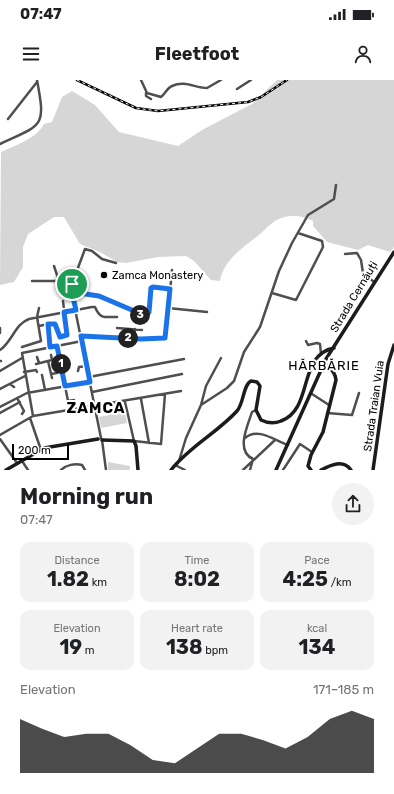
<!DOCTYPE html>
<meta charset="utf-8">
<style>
body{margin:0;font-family:Rubik,sans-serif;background:#f2f2f2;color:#202124;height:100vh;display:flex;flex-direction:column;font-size:15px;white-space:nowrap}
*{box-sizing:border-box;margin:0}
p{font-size:13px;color:#757577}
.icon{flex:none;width:22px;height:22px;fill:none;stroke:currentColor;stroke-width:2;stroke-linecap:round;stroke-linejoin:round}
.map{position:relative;height:390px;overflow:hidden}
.drawer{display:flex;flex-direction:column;background:#fff;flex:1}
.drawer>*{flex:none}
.scale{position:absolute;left:12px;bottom:10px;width:57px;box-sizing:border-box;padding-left:4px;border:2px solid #000;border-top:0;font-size:11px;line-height:14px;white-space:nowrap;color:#000;-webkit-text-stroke:3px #fff;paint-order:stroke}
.pin{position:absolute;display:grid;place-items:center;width:34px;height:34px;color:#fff;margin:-17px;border:2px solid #fff;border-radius:50%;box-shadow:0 1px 4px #0007}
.km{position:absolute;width:20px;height:20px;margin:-10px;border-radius:50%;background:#222;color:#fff;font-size:11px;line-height:20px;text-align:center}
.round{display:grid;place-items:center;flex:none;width:42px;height:42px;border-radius:21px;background:#f2f2f2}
.headline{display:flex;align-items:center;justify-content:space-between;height:68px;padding:0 20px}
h1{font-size:22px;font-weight:700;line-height:30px}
.figures{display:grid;grid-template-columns:repeat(3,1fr);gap:6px;height:68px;padding:4px 20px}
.figures div{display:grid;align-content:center;border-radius:10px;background:#f2f2f2;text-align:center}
.figures b{font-size:20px;font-weight:700}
.figures small{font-size:11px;font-weight:400}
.figures p{font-size:11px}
.chart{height:112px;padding:8px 20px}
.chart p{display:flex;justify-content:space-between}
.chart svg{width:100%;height:72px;margin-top:4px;fill:#000;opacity:.7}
.status{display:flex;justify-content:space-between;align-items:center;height:28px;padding:0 20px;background:#fff;direction:ltr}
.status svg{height:11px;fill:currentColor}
header{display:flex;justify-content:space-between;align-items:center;height:52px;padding:0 20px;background:#fff;font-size:18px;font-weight:700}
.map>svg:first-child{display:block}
.green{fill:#d6d6d6}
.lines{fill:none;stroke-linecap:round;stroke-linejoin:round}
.street{stroke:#4f4f4f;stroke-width:2.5}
.secondary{stroke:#1c1c1c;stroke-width:3.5}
.rail-casing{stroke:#000;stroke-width:2.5}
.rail{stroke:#fff;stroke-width:1;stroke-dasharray:3;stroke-linecap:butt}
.route-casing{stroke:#fff;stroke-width:8}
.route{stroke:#1a73e8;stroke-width:5}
.poi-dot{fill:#000;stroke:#fff;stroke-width:1.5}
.labels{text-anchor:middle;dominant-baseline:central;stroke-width:4;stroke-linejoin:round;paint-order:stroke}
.poi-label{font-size:11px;fill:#000;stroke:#fff;text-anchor:start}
.street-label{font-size:11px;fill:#000;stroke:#fff}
.quarter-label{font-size:13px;letter-spacing:1px;fill:#000;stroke:#fff}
.district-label{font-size:15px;font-weight:bold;letter-spacing:1px;fill:#000;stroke:#fff}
</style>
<div class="status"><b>07:47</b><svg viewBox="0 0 49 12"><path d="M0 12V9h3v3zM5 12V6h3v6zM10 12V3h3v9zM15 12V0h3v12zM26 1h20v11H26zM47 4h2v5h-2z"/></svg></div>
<header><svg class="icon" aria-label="menu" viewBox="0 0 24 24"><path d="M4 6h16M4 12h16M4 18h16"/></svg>Fleetfoot<svg class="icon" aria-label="person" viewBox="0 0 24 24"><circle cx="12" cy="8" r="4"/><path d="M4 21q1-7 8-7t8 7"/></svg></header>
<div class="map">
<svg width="394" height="390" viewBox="0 0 394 390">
<rect width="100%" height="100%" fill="#fff"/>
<path class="green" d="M277 0H394V167L390 172 368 165 358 170 327 162 313 146V141C302 135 286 134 275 141 270 144 265 150 261 153 245 167 224 178 220 201L211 200 194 181 186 176 158 177 126 183 117 182 100 172 80 164 64 137H54L28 154 23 167V187L14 202 0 205 1 72C16 65 36 59 44 44L52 42 62 17 72 11 95 25 119 52 178 66 202 50 252 24Z
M125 332 127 343 101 348 99 337Z
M108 382 130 386V390H108Z"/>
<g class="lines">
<path class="street" d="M141 0 147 13 161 17C165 14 167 8 172 6 185 0 195 8 207 8L221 0
M237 9 251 0
M146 13V16L151 19
M8 39 37 2
M0 64C43 44 46 48 37 0
M345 174 357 173 361 180 363 193 374 202
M54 186 59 201 66 206
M32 201H59
M66 206a3 3 0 1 1 6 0a3 3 0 1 1-6 0Z
M72 204 85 169 92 171 102 179 116 183
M71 209 101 358
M72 212 99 216 146 236 149 232 151 208 153 207 170 209
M272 213 296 220 323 167 322 161 298 153
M168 228 207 232
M47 244 50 267
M39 246 53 243 56 246 60 257 67 255 63 221
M0 248V253
M117 248 142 250
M81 256 164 258 166 255 172 190
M134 258 135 249
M306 261 308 265 317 263 320 264 321 274
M57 266 70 331
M22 267 41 261 37 237 39 228
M0 270C12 262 15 244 29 239L92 227H95C100 239 104 237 117 237
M37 277 39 283
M0 281H1
M48 281 52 298
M60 281 68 280
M36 284 52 280 51 275
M0 291 22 278
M78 291 79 287 87 286
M24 292 36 290 37 292
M51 294 62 292
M42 295 45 310
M89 297 184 279
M10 304 14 307
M0 309 25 296
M92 312 182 294
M312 314 329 325
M17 318 24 331 22 334
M141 319 149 363
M68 321 74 320
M125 322 134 361 161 364 165 314
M201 325 227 308 234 301 244 272 260 247 279 191 292 163 308 135 334 119 336 105
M0 327 27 313 90 302
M0 333 20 322
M327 333 352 335 359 313
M33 336 22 273 82 261
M30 338 41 370
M0 355 33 336 181 311
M245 358C258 347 274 360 288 365
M0 359 17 383
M102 360 106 390
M253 379C235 371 248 345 252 332L256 330
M22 381 28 390
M179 381 186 358 201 325 206 306 221 278
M175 385 185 390
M61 390C66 385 75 383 82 385L85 390
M243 390 275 360
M250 390 253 379
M283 390 300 364 312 372"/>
<path class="secondary" d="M102 360 134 361 136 366 138 390
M6 390 44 368 98 359
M171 390C190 366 217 353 237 331 244 323 243 305 251 301L257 302 260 306 256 330 261 340C267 343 274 344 281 341 314 329 297 275 334 268
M276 390 326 279 394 172
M311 390 308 386 311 375 323 352 336 300C335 290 326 283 317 282L313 284
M321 390C331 385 343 379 351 390
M373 390 388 284 394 265"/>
<defs>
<path id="rail" d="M77 0 136 28 158 31 248 22 261 17 287 0"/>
</defs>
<use href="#rail" class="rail-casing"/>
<use href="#rail" class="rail"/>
</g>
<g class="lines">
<defs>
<path id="route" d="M72 204 71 209 76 230 64 232 67 255 60 257 55 244H48L50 267 57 266 65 306 90 302 81 256 141 259 165 258 170 209 153 207 151 208 149 232 146 236 99 216 72 212 71 209H68L66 206 69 203 72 204"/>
</defs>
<use href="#route" class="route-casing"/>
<use href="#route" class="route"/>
</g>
<circle class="poi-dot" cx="104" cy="195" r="4"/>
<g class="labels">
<g class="poi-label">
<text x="112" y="195">Zamca Monastery</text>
</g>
<g class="street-label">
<text transform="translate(354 217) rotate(-59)">Strada Cernăuți</text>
<text transform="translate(374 326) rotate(-82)">Strada Traian Vuia</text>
</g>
<g class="quarter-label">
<text x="324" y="285">HĂRBĂRIE</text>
</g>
<g class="district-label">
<text x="96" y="328">ZAMCA</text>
</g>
</g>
</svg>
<div class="scale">200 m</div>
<div class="pin" style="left:72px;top:204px;background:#1e9e55"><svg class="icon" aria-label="arrive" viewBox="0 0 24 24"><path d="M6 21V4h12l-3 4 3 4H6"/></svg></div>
<b class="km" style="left:61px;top:284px">1</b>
<b class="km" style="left:128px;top:258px">2</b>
<b class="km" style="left:140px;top:235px">3</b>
</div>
<section class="drawer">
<div class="headline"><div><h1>Morning run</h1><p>07:47</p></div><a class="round"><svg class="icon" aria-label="share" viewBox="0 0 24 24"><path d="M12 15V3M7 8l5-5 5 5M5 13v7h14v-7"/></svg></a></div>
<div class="figures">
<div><p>Distance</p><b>1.82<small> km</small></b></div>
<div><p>Time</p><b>8:02</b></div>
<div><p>Pace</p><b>4:25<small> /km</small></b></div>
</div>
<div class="figures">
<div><p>Elevation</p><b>19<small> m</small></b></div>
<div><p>Heart rate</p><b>138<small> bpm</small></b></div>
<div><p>kcal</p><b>134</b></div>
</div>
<div class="chart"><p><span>Elevation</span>171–185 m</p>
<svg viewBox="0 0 160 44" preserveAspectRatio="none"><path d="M0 44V11L10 17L20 22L30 20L40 20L50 27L60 36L70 38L80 29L90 20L100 20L110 24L120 29L130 22L140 11L150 6L160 11V44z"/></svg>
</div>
</section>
